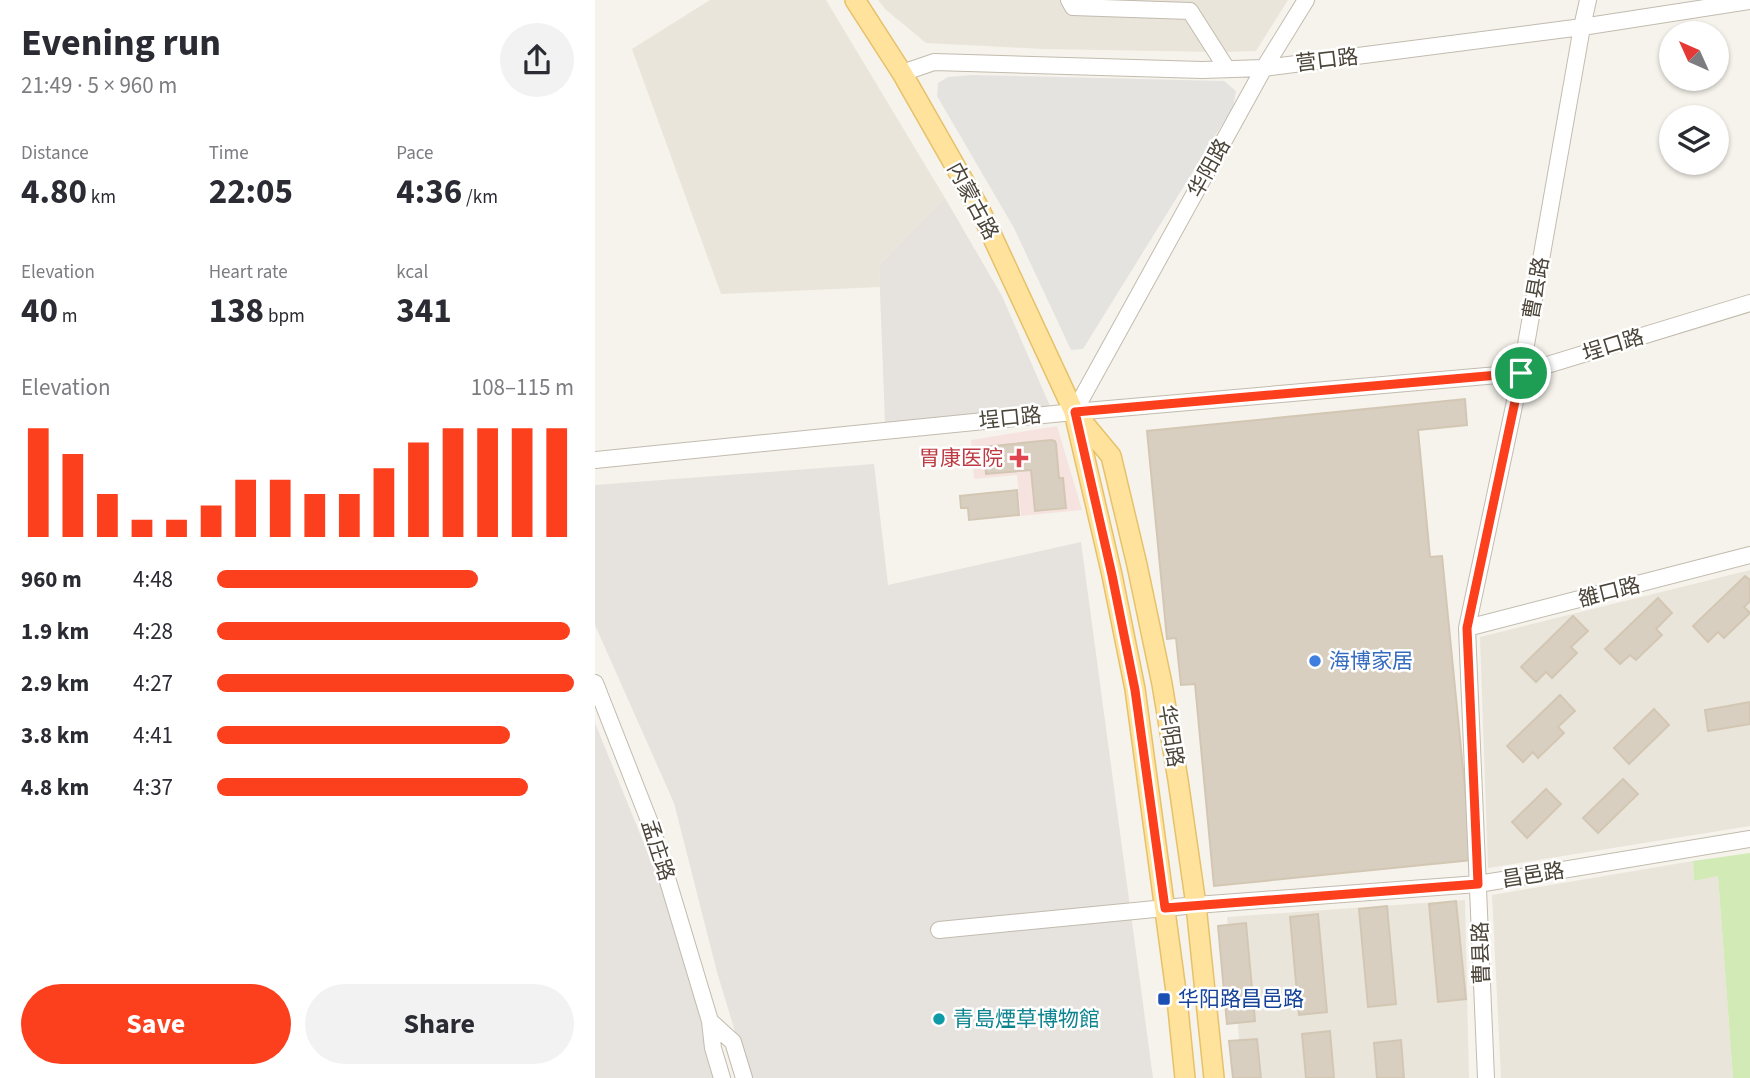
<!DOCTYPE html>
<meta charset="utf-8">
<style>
body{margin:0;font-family:"Source Sans 3","Noto Sans SC",sans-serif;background:#f2f2f3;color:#2b2b33;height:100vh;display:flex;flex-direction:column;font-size:26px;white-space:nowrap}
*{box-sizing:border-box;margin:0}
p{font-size:23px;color:#7c7c81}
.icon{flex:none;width:38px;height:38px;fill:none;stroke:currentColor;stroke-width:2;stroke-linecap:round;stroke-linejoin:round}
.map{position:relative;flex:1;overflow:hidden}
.side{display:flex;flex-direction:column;background:#fff;width:595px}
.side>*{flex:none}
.needle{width:46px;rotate:315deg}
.buttons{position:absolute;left:1064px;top:21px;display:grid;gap:14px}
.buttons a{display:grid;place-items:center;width:70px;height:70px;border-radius:50%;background:#fff;box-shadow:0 2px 5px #0004;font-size:35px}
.pin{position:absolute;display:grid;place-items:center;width:60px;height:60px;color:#fff;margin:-30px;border:4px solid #fff;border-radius:50%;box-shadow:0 2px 7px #0007}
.round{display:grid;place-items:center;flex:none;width:74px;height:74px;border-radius:37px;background:#f2f2f3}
.head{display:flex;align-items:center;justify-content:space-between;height:119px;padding:0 21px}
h1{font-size:38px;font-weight:700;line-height:52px}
.figures{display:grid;grid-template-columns:repeat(3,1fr);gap:10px;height:119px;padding:7px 21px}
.figures div{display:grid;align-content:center}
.figures b{font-size:35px;font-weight:700}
.figures small{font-size:19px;font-weight:400}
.figures p{font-size:19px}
.chart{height:196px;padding:14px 21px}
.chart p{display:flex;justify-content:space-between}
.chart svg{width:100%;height:126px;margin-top:7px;stroke:#fc3f1d;stroke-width:6}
.cta{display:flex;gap:14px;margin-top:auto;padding:14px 21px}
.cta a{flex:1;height:80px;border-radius:42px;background:#fc3f1d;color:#fff;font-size:28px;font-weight:700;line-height:80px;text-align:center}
.cta a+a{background:#f2f2f3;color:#2b2b33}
ul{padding:0 21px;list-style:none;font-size:23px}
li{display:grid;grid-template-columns:112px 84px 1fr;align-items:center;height:52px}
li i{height:18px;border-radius:9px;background:#fc3f1d}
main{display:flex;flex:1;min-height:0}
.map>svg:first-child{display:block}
.residential{fill:#eae5da}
.industrial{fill:#e6e2dd}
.medical{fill:#f6e3e0}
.green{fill:#d2eab5}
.parking{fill:#e5e3e0}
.building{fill:#d8cfc1;stroke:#d3c7b4;stroke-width:2}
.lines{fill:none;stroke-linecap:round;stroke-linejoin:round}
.minor-casing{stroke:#c2bbae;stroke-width:18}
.major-casing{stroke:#e6c16a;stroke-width:22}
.minor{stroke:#fff;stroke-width:16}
.major{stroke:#ffe39c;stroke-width:19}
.route-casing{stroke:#fff;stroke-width:14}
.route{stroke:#fc3f1d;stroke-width:9}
.health-dot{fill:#e0444e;stroke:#fff;stroke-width:2.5}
.shop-dot{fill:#3f7fe0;stroke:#fff;stroke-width:2.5}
.transit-dot{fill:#1a4fb4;stroke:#fff;stroke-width:2.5}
.culture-dot{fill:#0f9aa8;stroke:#fff;stroke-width:2.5}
.labels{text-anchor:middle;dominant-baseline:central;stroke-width:5;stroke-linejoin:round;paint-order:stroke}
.street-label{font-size:21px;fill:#4b4439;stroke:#fff}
.health-label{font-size:21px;fill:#be3a42;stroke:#fff;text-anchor:end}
.shop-label{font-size:21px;fill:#366cbe;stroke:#fff;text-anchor:start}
.transit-label{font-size:21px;fill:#164399;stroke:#fff;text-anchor:start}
.culture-label{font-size:21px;fill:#0d838f;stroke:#fff;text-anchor:start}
</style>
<main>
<section class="side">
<div class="head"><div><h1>Evening run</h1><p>21:49 · 5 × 960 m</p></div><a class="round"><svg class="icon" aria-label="share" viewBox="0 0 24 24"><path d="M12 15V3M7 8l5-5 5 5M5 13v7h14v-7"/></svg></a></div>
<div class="figures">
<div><p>Distance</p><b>4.80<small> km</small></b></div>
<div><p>Time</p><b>22:05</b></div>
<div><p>Pace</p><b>4:36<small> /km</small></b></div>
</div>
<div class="figures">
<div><p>Elevation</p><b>40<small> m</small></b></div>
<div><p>Heart rate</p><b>138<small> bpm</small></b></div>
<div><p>kcal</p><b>341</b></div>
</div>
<div class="chart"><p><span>Elevation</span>108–115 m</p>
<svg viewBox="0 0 160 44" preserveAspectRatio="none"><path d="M5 44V6M15 44V15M25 44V29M35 44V38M45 44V38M55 44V33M65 44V24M75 44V24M85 44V29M95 44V29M105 44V20M115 44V11M125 44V6M135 44V6M145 44V6M155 44V6"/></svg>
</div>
<ul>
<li><b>960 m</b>4:48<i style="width:73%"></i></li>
<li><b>1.9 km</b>4:28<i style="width:99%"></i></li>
<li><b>2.9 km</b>4:27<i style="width:100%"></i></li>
<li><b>3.8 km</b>4:41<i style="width:82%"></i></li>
<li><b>4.8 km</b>4:37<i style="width:87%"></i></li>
</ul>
<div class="cta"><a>Save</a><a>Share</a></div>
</section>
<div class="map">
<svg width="1155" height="1078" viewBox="0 0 1155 1078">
<rect width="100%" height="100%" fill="#f6f3ec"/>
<path class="residential" d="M115 0H231L350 198 284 265 285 287 126 294 37 49Z
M283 0H693L661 51 622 52 448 49 331 43 290 9Z
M1155 570V826L893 868 885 637Z
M1098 861 1099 881 1123 876 1138 1078H906L897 895Z
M870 900 874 1078H648L632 917Z"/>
<path class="industrial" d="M350 198 407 296 455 406 290 423 284 265Z
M279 464 293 585 486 542 558 1078H154L122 972 79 803 0 625V485Z
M0 723 65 883 86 950 122 1078H0Z"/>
<path class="medical" d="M462 426 487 510 426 516 422 475 379 479 376 440Z"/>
<path class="green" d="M1155 853V1078H1138L1123 876 1099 881 1098 861Z"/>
<path class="parking" d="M378 75 629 81 641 91 638 107 488 349 476 350 419 228 342 96 343 83 353 77Z"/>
<path class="building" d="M870 399 872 425 823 430 835 557 847 556 877 860 619 886 600 684 586 685 581 638 572 639 552 431Z
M456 440 460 441 461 444 464 478H468L471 508 440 511 436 470 391 474 388 447Z
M422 490 424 515 374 520 373 508H366L365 496Z
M1150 576 1155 580V601L1149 607 1155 613 1129 638 1123 632 1113 642 1098 626Z
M1063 598 1077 613 1061 629 1067 635 1041 660 1035 655 1025 664 1010 649Z
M978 616 993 631 976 647 982 653 957 678 951 672 941 682 926 667Z
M965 695 980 711 963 727 969 733 943 758 938 752 928 762 912 746Z
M1155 702V724L1113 731 1110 710Z
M1059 709 1074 725 1034 764 1019 748Z
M1028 779 1043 794 1003 833 988 818Z
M951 789 966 804 932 838 917 822Z
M861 901 871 999 843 1002 834 904Z
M792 906 801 1004 773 1007 764 909Z
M723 914 732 1012 704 1015 695 917Z
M651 923 660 1021 632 1024 623 926Z
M735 1031 739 1078H711L707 1034Z
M662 1039 666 1078H638L634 1041Z
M806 1040 809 1078H782L779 1043Z"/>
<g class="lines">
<defs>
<path id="minor" d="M474 0 478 7 595 11 632 69
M307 73 339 62 607 70 669 68 987 27 1155 1
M479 412 669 68 711 0
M0 460 479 412 926 373 1155 303
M872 628 1155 555
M0 683 57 828 115 1021 118 1048 127 1078
M344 930 601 905 883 884 1155 839
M115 1021 138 1042 149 1078
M891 1078 872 628 926 373 987 27 993 0"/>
<path id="major" d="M260 0 307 73 384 208 479 412 517 575 540 689 582 999 590 1078
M482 415 516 456 542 565 567 684 583 780 601 905 619 1078"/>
</defs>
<use href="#minor" class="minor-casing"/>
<use href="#major" class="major-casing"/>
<use href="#minor" class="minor"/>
<use href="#major" class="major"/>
</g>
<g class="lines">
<defs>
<path id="route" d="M926 373 872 628 883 884 570 908 540 690 517 575 480 412Z"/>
</defs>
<use href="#route" class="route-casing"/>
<use href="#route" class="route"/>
</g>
<path class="health-dot" d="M420.5 447.5h7v7h7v7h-7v7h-7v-7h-7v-7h7z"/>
<circle class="shop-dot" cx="720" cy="661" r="7"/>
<rect class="transit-dot" x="562" y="992" width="14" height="14" rx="3.5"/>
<circle class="culture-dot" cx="344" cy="1019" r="7"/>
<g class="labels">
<g class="street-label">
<text transform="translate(732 60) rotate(-7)">营口路</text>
<text transform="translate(614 168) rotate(-61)">华阳路</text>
<text transform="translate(378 201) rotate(62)">内蒙古路</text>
<text transform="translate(941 288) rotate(-80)">曹县路</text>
<text transform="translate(1018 345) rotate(-17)">埕口路</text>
<text transform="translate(415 418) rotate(-6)">埕口路</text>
<text transform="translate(1014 592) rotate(-14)">雒口路</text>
<text transform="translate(576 736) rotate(81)">华阳路</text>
<text transform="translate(63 850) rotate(72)">孟庄路</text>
<text transform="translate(938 875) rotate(-9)">昌邑路</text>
<text transform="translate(886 953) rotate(-92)">曹县路</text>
</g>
<g class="health-label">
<text x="408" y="458">胃康医院</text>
</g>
<g class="shop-label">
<text x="734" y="661">海博家居</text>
</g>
<g class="transit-label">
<text x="583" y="999">华阳路昌邑路</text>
</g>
<g class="culture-label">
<text x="358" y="1019">青島煙草博物館</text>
</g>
</g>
</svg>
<div class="buttons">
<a><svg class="needle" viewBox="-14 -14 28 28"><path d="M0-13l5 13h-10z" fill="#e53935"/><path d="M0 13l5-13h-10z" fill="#7c7c81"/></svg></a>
<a><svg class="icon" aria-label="layers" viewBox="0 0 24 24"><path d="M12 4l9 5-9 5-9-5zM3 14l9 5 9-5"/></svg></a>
</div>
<div class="pin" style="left:926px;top:373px;background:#1e9e55"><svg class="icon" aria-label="arrive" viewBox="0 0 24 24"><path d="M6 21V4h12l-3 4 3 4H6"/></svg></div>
</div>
</main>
